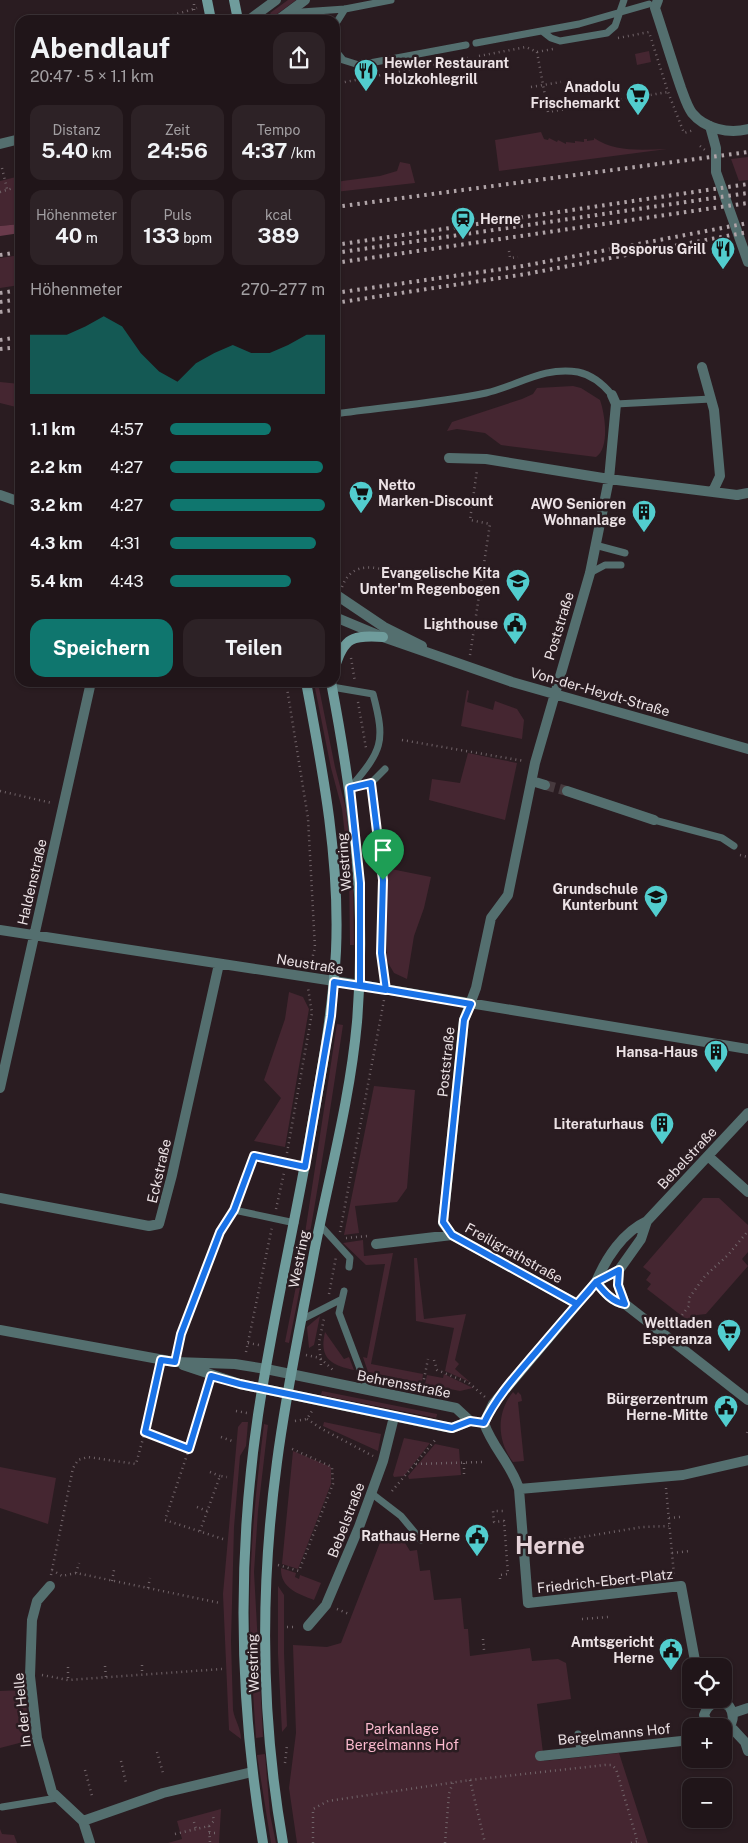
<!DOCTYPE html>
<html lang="de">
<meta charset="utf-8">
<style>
body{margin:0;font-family:"Public Sans",sans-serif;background:#2d2226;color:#f1f3f6;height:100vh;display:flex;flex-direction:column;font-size:19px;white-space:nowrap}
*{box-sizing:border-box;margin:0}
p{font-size:16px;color:#a29fa2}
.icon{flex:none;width:28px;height:28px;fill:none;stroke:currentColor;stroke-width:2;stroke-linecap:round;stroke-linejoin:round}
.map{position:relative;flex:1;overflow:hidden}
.panel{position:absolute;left:15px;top:15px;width:325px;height:672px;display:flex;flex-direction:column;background:#201519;border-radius:15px;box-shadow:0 1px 4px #0004,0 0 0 1px #3d3438}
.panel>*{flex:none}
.tools{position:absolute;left:682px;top:1658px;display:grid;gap:10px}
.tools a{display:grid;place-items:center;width:50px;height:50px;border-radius:10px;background:#201519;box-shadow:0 1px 4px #0004,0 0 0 1px #3d3438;font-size:25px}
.pin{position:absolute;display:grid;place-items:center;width:42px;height:42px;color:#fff;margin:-51px -21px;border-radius:50% 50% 50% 0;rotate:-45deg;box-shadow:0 0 5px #0007}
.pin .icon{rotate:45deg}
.round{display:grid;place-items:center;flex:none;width:52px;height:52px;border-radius:15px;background:#2d2226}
.summary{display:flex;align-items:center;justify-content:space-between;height:85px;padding:0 15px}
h1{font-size:28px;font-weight:700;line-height:38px}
.figures{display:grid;grid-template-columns:repeat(3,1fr);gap:8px;height:85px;padding:5px 15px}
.figures div{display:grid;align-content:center;border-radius:12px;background:#2d2226;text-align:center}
.figures b{font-size:21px;font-weight:700}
.figures small{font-size:14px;font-weight:400}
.figures p{font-size:14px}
.chart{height:140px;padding:10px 15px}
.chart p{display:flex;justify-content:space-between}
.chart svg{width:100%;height:90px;margin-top:5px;fill:#0f766e;opacity:.7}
.button{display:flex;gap:10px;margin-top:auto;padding:10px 15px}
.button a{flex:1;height:58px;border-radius:15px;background:#0f766e;color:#fff;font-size:20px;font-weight:700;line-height:58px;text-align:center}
.button a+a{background:#2d2226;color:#f1f3f6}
ul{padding:0 15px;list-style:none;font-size:16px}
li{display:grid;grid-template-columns:80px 60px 1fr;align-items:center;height:38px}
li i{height:12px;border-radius:6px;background:#0f766e}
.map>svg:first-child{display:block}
.green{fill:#452631}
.forest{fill:#693a4b}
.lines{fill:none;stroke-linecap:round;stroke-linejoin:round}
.minor-tunnel{stroke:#473a3e;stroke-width:10;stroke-dasharray:10 5;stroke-linecap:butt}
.path{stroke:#716469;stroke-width:2.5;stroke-dasharray:1 4;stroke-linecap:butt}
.service{stroke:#546f6f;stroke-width:7}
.pedestrian{stroke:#546f6f;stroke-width:10}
.minor{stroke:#546f6f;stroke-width:10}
.tertiary{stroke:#546f6f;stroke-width:10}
.secondary{stroke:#6f9c9c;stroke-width:10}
.rail{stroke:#b0a4a8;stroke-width:4;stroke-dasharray:2.5 5;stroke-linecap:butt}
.route-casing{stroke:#fff;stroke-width:10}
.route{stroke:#1a73e8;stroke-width:6}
.labels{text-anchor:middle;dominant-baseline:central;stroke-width:5;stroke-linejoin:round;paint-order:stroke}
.poi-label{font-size:14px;font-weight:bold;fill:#ece2e5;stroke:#2a1c21;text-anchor:end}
.street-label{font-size:14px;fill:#ece2e5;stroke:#2a1c21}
.park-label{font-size:14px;fill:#fcbacf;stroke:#2a1c21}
.town-label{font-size:24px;font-weight:bold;fill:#e5d2d8;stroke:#2a1c21}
</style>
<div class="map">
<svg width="748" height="1843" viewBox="0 0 748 1843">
<rect width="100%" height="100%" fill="#2a1c21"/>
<path class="green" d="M288 0H296L273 17 270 13Z
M649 51 651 62 637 65 635 54Z
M541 132 544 139 548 140 549 138 557 142 558 140 566 144V142L575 143V141L584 142V139H587V141L594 140V138C615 152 639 150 667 149L499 171 495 140Z
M748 157V180L739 181 731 159Z
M400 162 410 164 415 183 335 192V182L380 176 397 171Z
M20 176V224L0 226V181Z
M20 255V285L0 288V258Z
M0 382 20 384V408L0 403Z
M573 386 581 388 600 400C605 414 610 448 596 457L501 445 485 433 457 429 447 431 452 422 522 399 533 394 537 388Z
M314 683H318L335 767 346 809 353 871 354 945H350L349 871 342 809 331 768Z
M467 690 469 691 467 702 493 710 495 701 517 709 524 720 522 739 461 726Z
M468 753 517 763 505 820 429 800 432 779 460 783Z
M386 868 431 877 424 908 414 936 407 979 394 973 387 961Z
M289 992 303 997 309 1009 285 1147 254 1141 281 1098 264 1080 285 1019Z
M337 1024 343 1025C327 1131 311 1238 289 1343L285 1342 300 1266Z
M374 1086 415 1090 407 1188 397 1202 355 1206 359 1233 344 1235Z
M703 1198H719L748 1225V1252L742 1259 748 1266 706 1314 697 1315 691 1323 647 1289 651 1284 646 1280 651 1273 643 1267Z
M363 1240 364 1256 393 1253 371 1364 423 1374 422 1383 368 1372 363 1357 367 1358 385 1264 366 1265 343 1243Z
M414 1258H417L424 1319 466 1314 455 1360 459 1364 455 1369 470 1382 445 1371 454 1328 416 1321Z
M320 1316 314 1345 309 1348 307 1327Z
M325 1332 344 1359 349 1357 354 1370C330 1365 319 1358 325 1332Z
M444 1374 473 1388 460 1391 425 1384 427 1375 443 1378Z
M322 1391 437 1414V1415L436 1418 321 1395Z
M513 1392 516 1395 518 1392 521 1395 522 1401 518 1402 524 1461 513 1462C497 1441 496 1413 513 1392Z
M242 1422H248L246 1446 240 1456 234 1527 231 1641 233 1710C235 1721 241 1728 241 1739L229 1730 223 1594 238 1427Z
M324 1422 381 1434 378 1451 323 1426Z
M264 1424 268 1425 258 1511 254 1572 263 1737 256 1738C253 1690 249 1642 250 1594 251 1537 257 1480 264 1424Z
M404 1438 430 1443 404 1476 394 1477 393 1475Z
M435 1444 459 1449 461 1475 409 1479 408 1476Z
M293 1451 331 1467V1484L298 1569 282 1564Z
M0 1467 56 1478 48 1524 0 1508Z
M397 1530 410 1551 417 1550 420 1571 430 1570 434 1600 461 1598 464 1629H468L470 1656 530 1648 532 1661 558 1659 566 1663 571 1699 537 1704 544 1761 619 1753 648 1843H297L289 1788 296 1733 293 1645 327 1647 341 1643 381 1540 392 1544Z
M281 1568 296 1573 295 1577 299 1579 300 1575 321 1583 314 1600C298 1594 280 1588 281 1568Z
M278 1586 284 1595V1653L287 1726 282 1732 278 1654Z
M24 1690 31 1740 0 1748V1691Z
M265 1754 270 1814 276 1843H271L257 1755Z
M221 1809 219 1843H168L182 1839 177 1821Z
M0 1829 2 1834 14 1835 17 1843H0Z"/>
<path class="forest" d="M20 224V233L0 236V226Z"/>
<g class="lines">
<path class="minor-tunnel" d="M545 785 567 791"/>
<path class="path" d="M163 18 197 8
M194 20V1
M618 38 649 32 668 92 684 133 694 130
M537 52 548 112 668 92
M479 56 526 47 537 52 553 49
M335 84 468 58
M531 87 561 82
M700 146 705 150
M2 168 7 189
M0 192 20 186
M509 251 510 258 518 257
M342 587C350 566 366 565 385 570
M470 655 490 524 470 520 477 470
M351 658 355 682
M286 682 308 818 315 948 310 966
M358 702 366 748
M402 740 524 761
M0 791 52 803
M373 793 383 880 381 953 386 979
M740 855 748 857
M287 1153 312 1013 308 988
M276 1209 284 1173
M340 1232 384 1000
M346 1238 368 1236
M329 1294 336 1257
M673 1327 689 1306V1298L705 1276 728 1255 748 1231
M248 1343 259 1345
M246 1352 272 1227
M306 1355 320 1358 333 1370
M434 1360 437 1370 469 1383 485 1397
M321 1365 319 1342 324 1319
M422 1389 428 1359
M236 1411 247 1413
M307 1419 322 1429 373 1456
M295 1421 307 1419 312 1411
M145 1432 189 1449 208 1386
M747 1433 748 1430
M221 1437 232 1441
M189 1449 165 1520 223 1539
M464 1463V1474
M416 1464 482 1462
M210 1472 220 1476
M666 1488 674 1575
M392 1491 436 1439
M197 1507 207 1511
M669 1518 680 1517
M200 1531 220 1476 227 1477
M535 1545 642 1527 669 1526
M672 1553 690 1551
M278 1565 299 1571 333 1484 332 1467 290 1448
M52 1570 73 1468 78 1460 88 1457 136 1464 150 1413 149 1406 158 1369
M76 1573 79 1563
M51 1575 52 1570 62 1576 76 1573 220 1603
M500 1579V1575L508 1574 504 1521 494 1522 493 1511H503
M112 1581 114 1570
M148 1588 150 1578
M337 1609 349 1614
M582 1619 608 1617
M287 1627H296
M483 1639 484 1650
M142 1665V1675
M105 1666 106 1678
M68 1667V1680
M42 1675 68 1680 222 1669
M724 1687 728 1686
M157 1752 163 1773
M121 1761 126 1783
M285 1763 287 1745
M85 1770 92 1796
M470 1780 485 1843
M194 1822 196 1829
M209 1826 214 1821 213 1816
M209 1833H219
M175 1834 209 1826 210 1843
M313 1843V1809L328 1801 470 1780 605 1765H612L616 1769 638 1843
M445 1843 449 1794 453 1782
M631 1843 638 1841"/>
<path class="service" d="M287 13 345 9 391 0
M335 25 345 9
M542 31 551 38 560 41 607 33 615 26 624 0
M476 43 579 24 649 4
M335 50 343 60 359 65 466 45
M616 404 711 399
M335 414C385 407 437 403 486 393 517 386 544 366 578 372 592 375 603 384 612 395
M595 545 625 553
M590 573 605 565H621
M332 687 373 694C386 743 382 750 350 788
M350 788 371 783 385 769
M654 820 722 838 734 846
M234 1210 254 1157 305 1167
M320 1225 350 1258 349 1267
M344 1291 339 1313 368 1390
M301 1320 342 1299
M175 1362 181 1334 220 1232 234 1210 295 1223
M371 1493 401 1516 421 1540
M578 1734 580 1752
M2 1807 57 1798"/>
<path class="pedestrian" d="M710 126 716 148V172L748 262
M737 495 748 493"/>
<path class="minor" d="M658 0 655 8C664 35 672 62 681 88 684 96 687 106 692 113 705 129 729 134 748 129
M702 367 714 410 720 476 713 491
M449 458 486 459 609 479 737 495
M0 495 20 502
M335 594 384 627 422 646
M335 617 383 637 512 682 748 749
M532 781 545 785
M567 791 654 820
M0 930 360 985 748 1049
M0 1088 91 682
M708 1156 748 1192
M0 1198 149 1226 159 1224 172 1175 219 964
M452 1235 443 1223 464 1020 476 988 491 918 508 895 535 763 590 573 609 479 616 404 612 395
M376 1244 452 1235 577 1304
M619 1270 618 1285 625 1304
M596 1282C604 1292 612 1302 625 1304L748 1400
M596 1282 619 1270 641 1239 647 1221
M0 1330 175 1362 235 1364 266 1369 456 1408 470 1421
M183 1365 240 1384 441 1426 452 1428 470 1421
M484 1423C492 1447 512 1465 519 1489L528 1603 681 1586 696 1666
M484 1423 493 1404 596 1282C606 1258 623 1232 647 1221L748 1113
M519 1489 683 1475 748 1460
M50 1586 37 1601 32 1620 30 1676 37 1738 52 1792 83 1821 90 1843
M308 1626 326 1605 359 1527 383 1461 394 1417
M733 1713 748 1708
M709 1726 704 1715C708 1703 718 1699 729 1706 735 1715 734 1725 724 1730
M730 1726 745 1742 748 1751
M540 1756 691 1740
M83 1821 163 1793 252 1772"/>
<path class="tertiary" d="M249 20 276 0
M278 20 305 0
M0 144 20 139"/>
<path class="secondary" d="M207 0 211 20
M234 0 238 20
M335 667C344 637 353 635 383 637
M263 1843C239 1701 237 1558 258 1415 273 1316 296 1219 313 1120 323 1064 333 1008 336 951 340 860 323 772 306 682
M283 1843C261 1718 260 1588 277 1462 286 1392 301 1323 314 1253 329 1176 350 1100 357 1022 367 903 353 798 331 682"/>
<path class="rail" d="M335 207 748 152
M335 245 748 184
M335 253 748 193
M0 255 20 252
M335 263 748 203
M0 293 20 290
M335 293 523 266 748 223
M0 302 20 299
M335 303 526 274 748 232
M0 312 20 309
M0 340 20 337
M0 349 20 347"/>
</g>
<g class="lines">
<defs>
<path id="route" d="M383 880 381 953 386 990 334 982 331 1016 305 1167 254 1156 234 1210 220 1232 181 1334 175 1362 161 1360 145 1432 189 1449 211 1376 240 1384 452 1428 470 1421 484 1423C496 1398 513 1379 531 1358 550 1336 569 1313 589 1291L596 1282C604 1292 612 1302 625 1304L618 1285 619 1270 596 1282 577 1304 452 1235 443 1222 464 1020 471 1004 360 985V883L350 788 371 783 383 880"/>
</defs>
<use href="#route" class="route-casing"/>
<use href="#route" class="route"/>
</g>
<defs>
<symbol id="restaurant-pin" viewBox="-11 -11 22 30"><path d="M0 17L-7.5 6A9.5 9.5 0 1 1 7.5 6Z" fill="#52cdce" stroke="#2a1c21"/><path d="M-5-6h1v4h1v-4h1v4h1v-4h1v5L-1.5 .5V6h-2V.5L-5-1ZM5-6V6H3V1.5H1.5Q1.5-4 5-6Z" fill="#111"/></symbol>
<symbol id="supermarket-pin" viewBox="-11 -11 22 30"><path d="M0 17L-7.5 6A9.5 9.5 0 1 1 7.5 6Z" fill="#52cdce" stroke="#2a1c21"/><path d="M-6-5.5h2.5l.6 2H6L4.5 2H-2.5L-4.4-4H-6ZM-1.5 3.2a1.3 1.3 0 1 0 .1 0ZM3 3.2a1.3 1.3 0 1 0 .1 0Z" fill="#111"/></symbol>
<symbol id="station-pin" viewBox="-11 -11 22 30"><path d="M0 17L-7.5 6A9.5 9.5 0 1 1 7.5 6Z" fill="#52cdce" stroke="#2a1c21"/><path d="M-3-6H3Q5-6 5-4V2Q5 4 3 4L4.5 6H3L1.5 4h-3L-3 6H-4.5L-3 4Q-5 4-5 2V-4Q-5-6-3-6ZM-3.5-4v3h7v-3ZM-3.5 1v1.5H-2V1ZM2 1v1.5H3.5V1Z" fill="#111"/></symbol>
<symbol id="building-pin" viewBox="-11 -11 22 30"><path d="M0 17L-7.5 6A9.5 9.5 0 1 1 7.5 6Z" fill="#52cdce" stroke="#2a1c21"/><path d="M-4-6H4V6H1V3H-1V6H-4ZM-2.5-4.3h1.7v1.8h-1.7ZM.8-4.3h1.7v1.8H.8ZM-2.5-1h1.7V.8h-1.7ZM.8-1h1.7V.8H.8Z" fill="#111"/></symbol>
<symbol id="school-pin" viewBox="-11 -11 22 30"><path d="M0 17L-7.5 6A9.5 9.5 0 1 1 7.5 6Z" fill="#52cdce" stroke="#2a1c21"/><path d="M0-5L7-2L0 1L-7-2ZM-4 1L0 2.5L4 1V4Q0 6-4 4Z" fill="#111"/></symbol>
<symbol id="civic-pin" viewBox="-11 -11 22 30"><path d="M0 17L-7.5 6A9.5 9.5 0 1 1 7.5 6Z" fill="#52cdce" stroke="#2a1c21"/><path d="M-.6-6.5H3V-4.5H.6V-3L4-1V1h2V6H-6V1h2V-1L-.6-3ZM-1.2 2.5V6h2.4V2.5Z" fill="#111"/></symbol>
</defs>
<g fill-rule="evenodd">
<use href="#restaurant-pin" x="352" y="57" width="28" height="38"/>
<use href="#supermarket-pin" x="624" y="81" width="28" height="38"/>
<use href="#station-pin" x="449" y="205" width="28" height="38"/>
<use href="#restaurant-pin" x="709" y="235" width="28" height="38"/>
<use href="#supermarket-pin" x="347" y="479" width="28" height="38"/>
<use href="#building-pin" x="630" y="498" width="28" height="38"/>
<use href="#school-pin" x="504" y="567" width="28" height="38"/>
<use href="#civic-pin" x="501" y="610" width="28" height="38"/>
<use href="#school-pin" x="642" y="883" width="28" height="38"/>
<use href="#building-pin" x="702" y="1038" width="28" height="38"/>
<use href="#building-pin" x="648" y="1110" width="28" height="38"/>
<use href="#supermarket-pin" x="715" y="1317" width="28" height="38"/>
<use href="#civic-pin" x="712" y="1393" width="28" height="38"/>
<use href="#civic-pin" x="463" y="1522" width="28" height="38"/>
<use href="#civic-pin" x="657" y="1636" width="28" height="38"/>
</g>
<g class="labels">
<g class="poi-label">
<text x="384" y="63" text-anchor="start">Hewler Restaurant<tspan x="384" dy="16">Holzkohlegrill</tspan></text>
<text x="620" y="87">Anadolu<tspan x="620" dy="16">Frischemarkt</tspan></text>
<text x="480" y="219" text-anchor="start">Herne</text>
<text x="706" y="249">Bosporus Grill</text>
<text x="378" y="485" text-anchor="start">Netto<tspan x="378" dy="16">Marken-Discount</tspan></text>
<text x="626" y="504">AWO Senioren<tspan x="626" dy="16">Wohnanlage</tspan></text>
<text x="500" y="573">Evangelische Kita<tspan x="500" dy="16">Unter'm Regenbogen</tspan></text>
<text x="498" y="624">Lighthouse</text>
<text x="638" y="889">Grundschule<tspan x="638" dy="16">Kunterbunt</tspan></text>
<text x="698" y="1052">Hansa-Haus</text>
<text x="644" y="1124">Literaturhaus</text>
<text x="712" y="1323">Weltladen<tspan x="712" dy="16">Esperanza</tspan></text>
<text x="708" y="1399">Bürgerzentrum<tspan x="708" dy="16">Herne-Mitte</tspan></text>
<text x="460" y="1536">Rathaus Herne</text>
<text x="654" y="1642">Amtsgericht<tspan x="654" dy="16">Herne</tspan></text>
</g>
<g class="street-label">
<text transform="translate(559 626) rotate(-73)">Poststraße</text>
<text transform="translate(600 692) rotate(16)">Von-der-Heydt-Straße</text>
<text transform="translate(344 862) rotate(-95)">Westring</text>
<text transform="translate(32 882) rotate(-77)">Haldenstraße</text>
<text transform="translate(310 964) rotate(9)">Neustraße</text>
<text transform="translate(446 1062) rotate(-84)">Poststraße</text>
<text transform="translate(687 1158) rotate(-47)">Bebelstraße</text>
<text transform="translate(159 1171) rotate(-77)">Eckstraße</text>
<text transform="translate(514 1253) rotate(29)">Freiligrathstraße</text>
<text transform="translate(299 1259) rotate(-79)">Westring</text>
<text transform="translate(404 1384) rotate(11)">Behrensstraße</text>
<text transform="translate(346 1520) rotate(-69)">Bebelstraße</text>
<text transform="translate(605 1581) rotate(-6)">Friedrich-Ebert-Platz</text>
<text transform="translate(253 1663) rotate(-92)">Westring</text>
<text transform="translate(22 1710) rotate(-96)">In der Helle</text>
<text transform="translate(614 1734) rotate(-6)">Bergelmanns Hof</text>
</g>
<g class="park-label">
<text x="402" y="1729">Parkanlage<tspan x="402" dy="16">Bergelmanns Hof</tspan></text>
</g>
<g class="town-label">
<text x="550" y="1545">Herne</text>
</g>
</g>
</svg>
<div class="tools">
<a><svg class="icon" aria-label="locate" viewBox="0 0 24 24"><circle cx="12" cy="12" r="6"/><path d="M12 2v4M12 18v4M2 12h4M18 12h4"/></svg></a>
<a>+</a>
<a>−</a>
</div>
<div class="pin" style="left:383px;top:880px;background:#1e9e55"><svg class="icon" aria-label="arrive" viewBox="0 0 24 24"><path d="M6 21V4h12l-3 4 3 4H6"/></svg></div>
<section class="panel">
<div class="summary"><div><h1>Abendlauf</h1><p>20:47 · 5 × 1.1 km</p></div><a class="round"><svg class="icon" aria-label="share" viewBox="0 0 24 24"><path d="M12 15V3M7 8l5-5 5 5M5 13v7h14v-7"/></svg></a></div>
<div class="figures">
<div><p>Distanz</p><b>5.40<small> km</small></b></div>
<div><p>Zeit</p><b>24:56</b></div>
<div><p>Tempo</p><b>4:37<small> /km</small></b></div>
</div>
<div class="figures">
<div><p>Höhenmeter</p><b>40<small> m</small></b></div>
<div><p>Puls</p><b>133<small> bpm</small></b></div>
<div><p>kcal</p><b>389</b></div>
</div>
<div class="chart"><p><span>Höhenmeter</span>270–277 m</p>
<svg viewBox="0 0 160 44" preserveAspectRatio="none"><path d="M0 44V15L10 15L20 15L30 11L40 6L50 11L60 24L70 33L80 38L90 29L100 24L110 20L120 24L130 24L140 20L150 15L160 15V44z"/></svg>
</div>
<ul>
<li><b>1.1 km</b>4:57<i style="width:65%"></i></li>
<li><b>2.2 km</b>4:27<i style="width:99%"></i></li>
<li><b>3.2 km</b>4:27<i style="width:100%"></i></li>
<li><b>4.3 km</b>4:31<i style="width:94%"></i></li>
<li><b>5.4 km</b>4:43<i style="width:78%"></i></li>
</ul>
<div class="button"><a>Speichern</a><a>Teilen</a></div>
</section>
</div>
